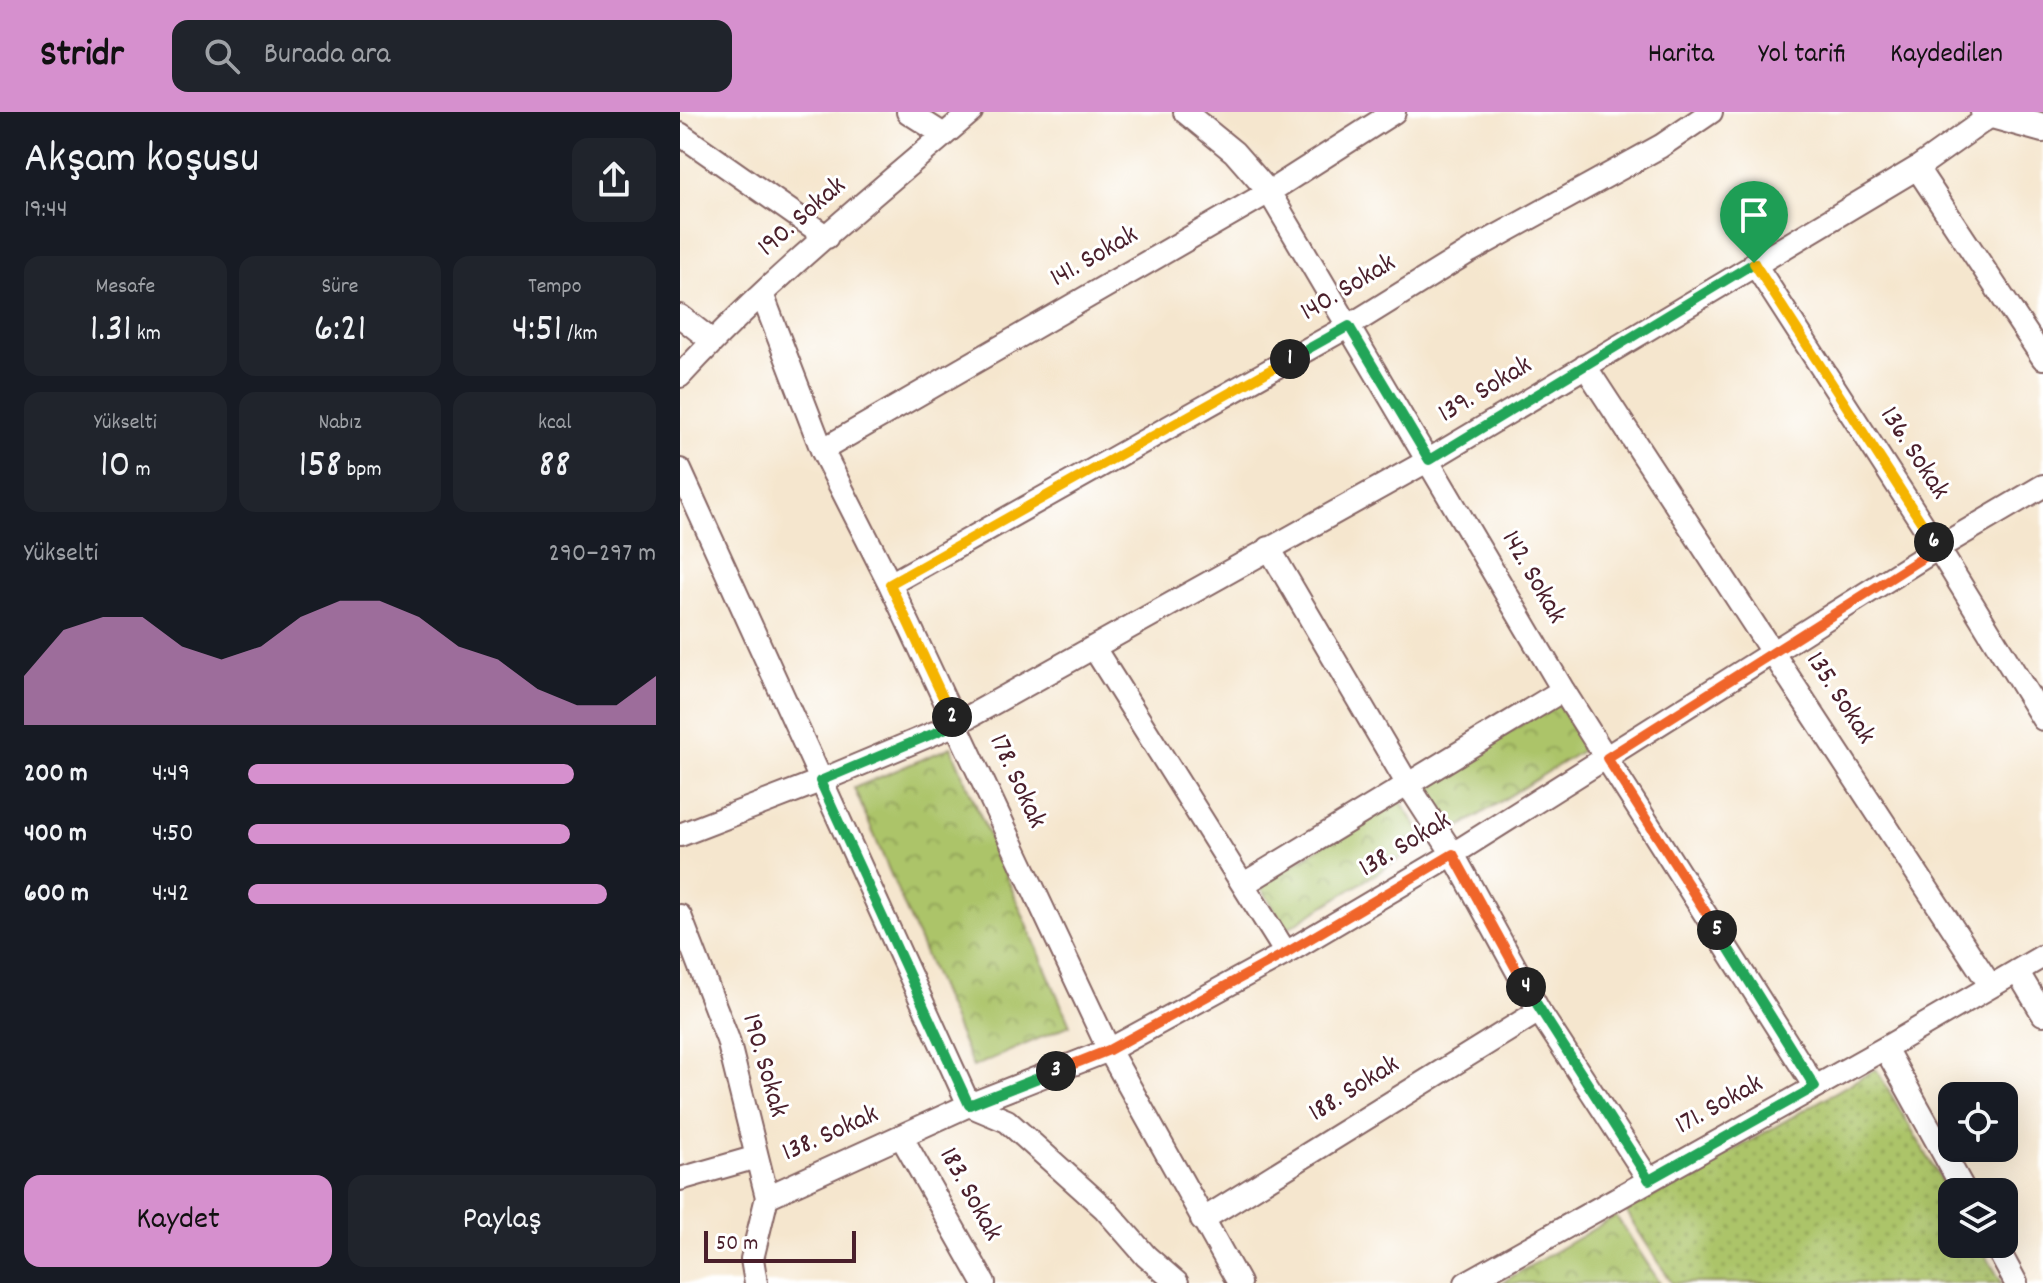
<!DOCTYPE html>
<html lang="tr">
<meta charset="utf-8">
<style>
body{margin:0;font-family:Dekko,sans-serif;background:#20242c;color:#f1f3f6;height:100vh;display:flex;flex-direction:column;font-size:30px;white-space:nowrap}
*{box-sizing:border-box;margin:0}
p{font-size:26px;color:#9ea1a6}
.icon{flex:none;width:44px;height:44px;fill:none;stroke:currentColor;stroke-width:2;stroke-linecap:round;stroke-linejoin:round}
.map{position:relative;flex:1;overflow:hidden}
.panel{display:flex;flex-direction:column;background:#171b24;width:680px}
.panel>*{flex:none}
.fabs{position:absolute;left:1258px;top:970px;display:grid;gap:16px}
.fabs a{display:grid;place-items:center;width:80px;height:80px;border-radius:16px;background:#171b24;box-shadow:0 8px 32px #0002;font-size:40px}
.scale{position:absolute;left:24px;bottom:20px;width:152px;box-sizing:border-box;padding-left:8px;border:4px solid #4a1f2b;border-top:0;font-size:22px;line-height:28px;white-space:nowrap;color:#4a1f2b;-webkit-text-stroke:6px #fff;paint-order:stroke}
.pin{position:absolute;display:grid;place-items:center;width:68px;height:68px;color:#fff;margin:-82px -34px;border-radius:50% 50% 50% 0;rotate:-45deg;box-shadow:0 0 8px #0007}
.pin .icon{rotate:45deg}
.km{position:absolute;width:40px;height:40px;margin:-20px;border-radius:50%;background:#222;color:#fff;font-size:22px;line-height:40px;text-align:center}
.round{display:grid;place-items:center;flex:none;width:84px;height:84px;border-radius:16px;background:#20242c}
.head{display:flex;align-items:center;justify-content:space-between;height:136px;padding:0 24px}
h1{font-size:44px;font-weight:600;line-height:60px}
.metrics{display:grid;grid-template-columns:repeat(3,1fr);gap:12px;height:136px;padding:8px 24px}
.metrics div{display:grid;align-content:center;border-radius:16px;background:#20242c;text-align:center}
.metrics b{font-size:40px;font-weight:600}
.metrics small{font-size:22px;font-weight:400}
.metrics p{font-size:22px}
.chart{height:224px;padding:16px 24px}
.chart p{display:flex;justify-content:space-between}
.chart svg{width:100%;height:144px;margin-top:8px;fill:#d690ce;opacity:.7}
.primary-button{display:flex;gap:16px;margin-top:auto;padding:16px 24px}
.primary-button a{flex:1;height:92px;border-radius:16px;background:#d690ce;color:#111;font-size:32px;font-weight:600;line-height:92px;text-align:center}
.primary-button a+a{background:#20242c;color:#f1f3f6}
ul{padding:0 24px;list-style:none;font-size:26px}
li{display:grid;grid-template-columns:128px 96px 1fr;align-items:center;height:60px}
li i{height:20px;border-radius:10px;background:#d690ce}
header{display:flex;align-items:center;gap:48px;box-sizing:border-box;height:112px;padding:0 40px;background:#d690ce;color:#111}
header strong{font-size:38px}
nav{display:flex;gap:44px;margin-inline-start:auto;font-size:28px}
.search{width:560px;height:72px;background:#20242c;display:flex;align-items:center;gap:20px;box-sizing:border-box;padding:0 28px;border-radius:16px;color:#9ea1a6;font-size:30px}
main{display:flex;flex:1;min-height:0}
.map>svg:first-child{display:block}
.grass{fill:url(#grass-dots);stroke:#7b724a;stroke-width:2}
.park{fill:url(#park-crowns);stroke:#7b724a;stroke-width:2}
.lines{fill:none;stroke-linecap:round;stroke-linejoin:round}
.minor-casing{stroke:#866564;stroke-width:26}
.major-casing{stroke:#866564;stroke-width:32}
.minor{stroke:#fff;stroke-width:22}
.major{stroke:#fff;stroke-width:28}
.split-1-casing{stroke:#fff;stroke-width:16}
.split-2-casing{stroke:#fff;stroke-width:16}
.split-3-casing{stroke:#fff;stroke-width:16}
.split-4-casing{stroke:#fff;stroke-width:16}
.split-5-casing{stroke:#fff;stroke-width:16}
.split-6-casing{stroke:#fff;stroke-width:16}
.split-7-casing{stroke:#fff;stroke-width:16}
.split-1{stroke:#22a559;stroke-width:10}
.split-2{stroke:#f5b400;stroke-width:10}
.split-3{stroke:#22a559;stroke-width:10}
.split-4{stroke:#f0652b;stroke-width:10}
.split-5{stroke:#22a559;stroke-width:10}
.split-6{stroke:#f0652b;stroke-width:10}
.split-7{stroke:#f5b400;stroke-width:10}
.labels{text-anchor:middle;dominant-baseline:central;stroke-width:6;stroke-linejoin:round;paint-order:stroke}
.street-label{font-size:28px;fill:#4a1f2b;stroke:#fff}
</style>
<header>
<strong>Stridr</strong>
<div class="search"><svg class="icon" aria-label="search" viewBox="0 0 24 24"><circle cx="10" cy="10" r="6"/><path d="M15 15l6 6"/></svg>Burada ara</div>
<nav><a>Harita</a><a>Yol tarifi</a><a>Kaydedilen</a></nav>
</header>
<main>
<section class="panel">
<div class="head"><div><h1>Akşam koşusu</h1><p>19:44</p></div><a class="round"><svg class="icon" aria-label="share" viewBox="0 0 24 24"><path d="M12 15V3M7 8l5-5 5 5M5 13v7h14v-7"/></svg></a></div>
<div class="metrics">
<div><p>Mesafe</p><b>1.31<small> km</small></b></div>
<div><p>Süre</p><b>6:21</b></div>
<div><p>Tempo</p><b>4:51<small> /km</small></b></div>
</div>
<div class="metrics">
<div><p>Yükselti</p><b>10<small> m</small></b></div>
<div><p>Nabız</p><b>158<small> bpm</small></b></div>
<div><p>kcal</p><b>88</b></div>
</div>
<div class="chart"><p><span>Yükselti</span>290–297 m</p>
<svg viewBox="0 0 160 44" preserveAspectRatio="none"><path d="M0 44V29L10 15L20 11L30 11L40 20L50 24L60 20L70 11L80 6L90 6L100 11L110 20L120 24L130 33L140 38L150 38L160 29V44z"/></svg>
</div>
<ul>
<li><b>200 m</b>4:49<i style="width:80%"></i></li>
<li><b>400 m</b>4:50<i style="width:79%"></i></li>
<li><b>600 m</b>4:42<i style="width:88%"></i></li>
</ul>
<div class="primary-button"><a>Kaydet</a><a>Paylaş</a></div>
</section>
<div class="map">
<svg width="1363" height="1171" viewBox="0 0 1363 1171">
<defs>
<pattern id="grass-dots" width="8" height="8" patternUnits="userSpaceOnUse" patternTransform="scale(2)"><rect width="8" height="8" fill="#acc469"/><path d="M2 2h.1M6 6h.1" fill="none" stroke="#8e9f57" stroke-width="1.8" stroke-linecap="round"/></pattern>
<pattern id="park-crowns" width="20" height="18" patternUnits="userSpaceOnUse" patternTransform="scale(2)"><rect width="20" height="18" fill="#acc469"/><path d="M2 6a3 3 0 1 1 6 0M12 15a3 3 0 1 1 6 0" fill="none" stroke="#8e9f57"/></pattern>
</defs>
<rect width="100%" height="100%" fill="#fff"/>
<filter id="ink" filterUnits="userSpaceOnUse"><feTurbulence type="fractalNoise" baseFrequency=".0125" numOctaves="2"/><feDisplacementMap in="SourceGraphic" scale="16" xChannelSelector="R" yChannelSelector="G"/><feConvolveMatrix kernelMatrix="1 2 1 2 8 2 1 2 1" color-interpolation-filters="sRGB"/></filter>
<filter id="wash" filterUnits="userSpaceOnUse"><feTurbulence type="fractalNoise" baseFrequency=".006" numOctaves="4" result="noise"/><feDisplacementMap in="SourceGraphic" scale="32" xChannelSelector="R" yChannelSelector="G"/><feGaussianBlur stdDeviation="1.8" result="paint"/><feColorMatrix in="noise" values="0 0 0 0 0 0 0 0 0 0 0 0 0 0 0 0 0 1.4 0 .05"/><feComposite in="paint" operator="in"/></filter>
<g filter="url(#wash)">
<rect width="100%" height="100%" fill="#f5e6ce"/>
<path class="grass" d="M1196 957 1272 1086V1132H1299L1322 1171H992L946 1100Z"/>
<path class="park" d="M877 590 906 636 775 718 747 673Z
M271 635 390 913 293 955 174 676Z
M718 685 747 730 607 817 580 774Z
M936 1104 980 1171H821Z"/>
</g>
<g filter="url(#ink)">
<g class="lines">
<defs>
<path id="minor" d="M228 0 264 23
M505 0 554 40 589 80 883 578 1135 975
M0 22 147 125
M1237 56 1363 246
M1074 151 1258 436 1363 607
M82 182 142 338 210 472 429 938 559 1171
M0 204 32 229
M905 254 1310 873
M0 264C88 168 192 85 291 0
M142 338 589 80 714 0
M0 358 289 993 327 1009 424 1096 466 1144 497 1171
M589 436 727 671 773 742 859 899 969 1068
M210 472 669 214 790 139 981 34 1031 0
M414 536 606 841
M0 723 140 669 276 612 749 348 1237 56 1313 2
M564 772 883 578
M0 804 48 928 87 1085 72 1147 76 1171
M1337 859 1363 902
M1205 936 1285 1080
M221 1024 304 1171
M0 1067 77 1045
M87 1085 289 993 429 938 606 841 773 742 1258 436 1363 374
M522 1108 859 899
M1315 1132 1336 1171
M786 1171 1205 936 1363 844"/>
<path id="major" d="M1305 0 1363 16"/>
</defs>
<use href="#minor" class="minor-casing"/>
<use href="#major" class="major-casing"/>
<use href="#minor" class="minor"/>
<use href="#major" class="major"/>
</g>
</g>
<g class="lines" filter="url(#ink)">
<defs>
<path id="split-1" d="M610 247 669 214 749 348 1074 151"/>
<path id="split-2" d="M272 605 210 472 610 247"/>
<path id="split-3" d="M272 605 276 612 140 669 289 993 376 959"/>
<path id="split-4" d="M376 959 429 938 606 841 773 742 846 875"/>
<path id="split-5" d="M846 875 969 1068 1135 975 1037 818"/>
<path id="split-6" d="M1037 818 927 646 1258 436 1254 430"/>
<path id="split-7" d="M1074 151 1254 430"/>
</defs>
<use href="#split-1" class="split-1-casing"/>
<use href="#split-2" class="split-2-casing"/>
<use href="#split-3" class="split-3-casing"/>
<use href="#split-4" class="split-4-casing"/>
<use href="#split-5" class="split-5-casing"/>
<use href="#split-6" class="split-6-casing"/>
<use href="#split-7" class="split-7-casing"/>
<use href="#split-1" class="split-1"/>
<use href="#split-2" class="split-2"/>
<use href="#split-3" class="split-3"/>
<use href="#split-4" class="split-4"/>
<use href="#split-5" class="split-5"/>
<use href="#split-6" class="split-6"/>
<use href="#split-7" class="split-7"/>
</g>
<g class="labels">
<g class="street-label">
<text transform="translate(123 106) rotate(-41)">190. Sokak</text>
<text transform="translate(415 146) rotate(-30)">141. Sokak</text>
<text transform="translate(669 177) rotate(-31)">140. Sokak</text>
<text transform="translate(806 279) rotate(-31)">139. Sokak</text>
<text transform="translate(1233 342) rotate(57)">136. Sokak</text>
<text transform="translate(852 466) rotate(60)">142. Sokak</text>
<text transform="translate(1159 587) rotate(57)">135. Sokak</text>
<text transform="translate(336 670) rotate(65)">178. Sokak</text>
<text transform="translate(726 734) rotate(-31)">138. Sokak</text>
<text transform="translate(83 954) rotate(74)">190. Sokak</text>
<text transform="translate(675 978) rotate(-32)">188. Sokak</text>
<text transform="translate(1040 994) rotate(-29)">171. Sokak</text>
<text transform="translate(151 1023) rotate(-24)">138. Sokak</text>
<text transform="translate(289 1083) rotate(61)">183. Sokak</text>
</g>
</g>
</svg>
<div class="fabs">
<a><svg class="icon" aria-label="locate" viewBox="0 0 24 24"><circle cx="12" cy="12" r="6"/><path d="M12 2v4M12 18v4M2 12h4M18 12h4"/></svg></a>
<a><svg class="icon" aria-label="layers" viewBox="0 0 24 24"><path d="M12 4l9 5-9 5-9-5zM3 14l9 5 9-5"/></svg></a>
</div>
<div class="scale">50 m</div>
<div class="pin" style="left:1074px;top:151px;background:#1e9e55"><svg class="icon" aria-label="arrive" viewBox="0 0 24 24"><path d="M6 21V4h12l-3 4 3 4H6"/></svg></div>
<b class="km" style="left:610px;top:247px">1</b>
<b class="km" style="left:272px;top:605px">2</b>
<b class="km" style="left:376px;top:959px">3</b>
<b class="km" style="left:846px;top:875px">4</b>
<b class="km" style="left:1037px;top:818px">5</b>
<b class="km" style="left:1254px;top:430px">6</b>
</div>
</main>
